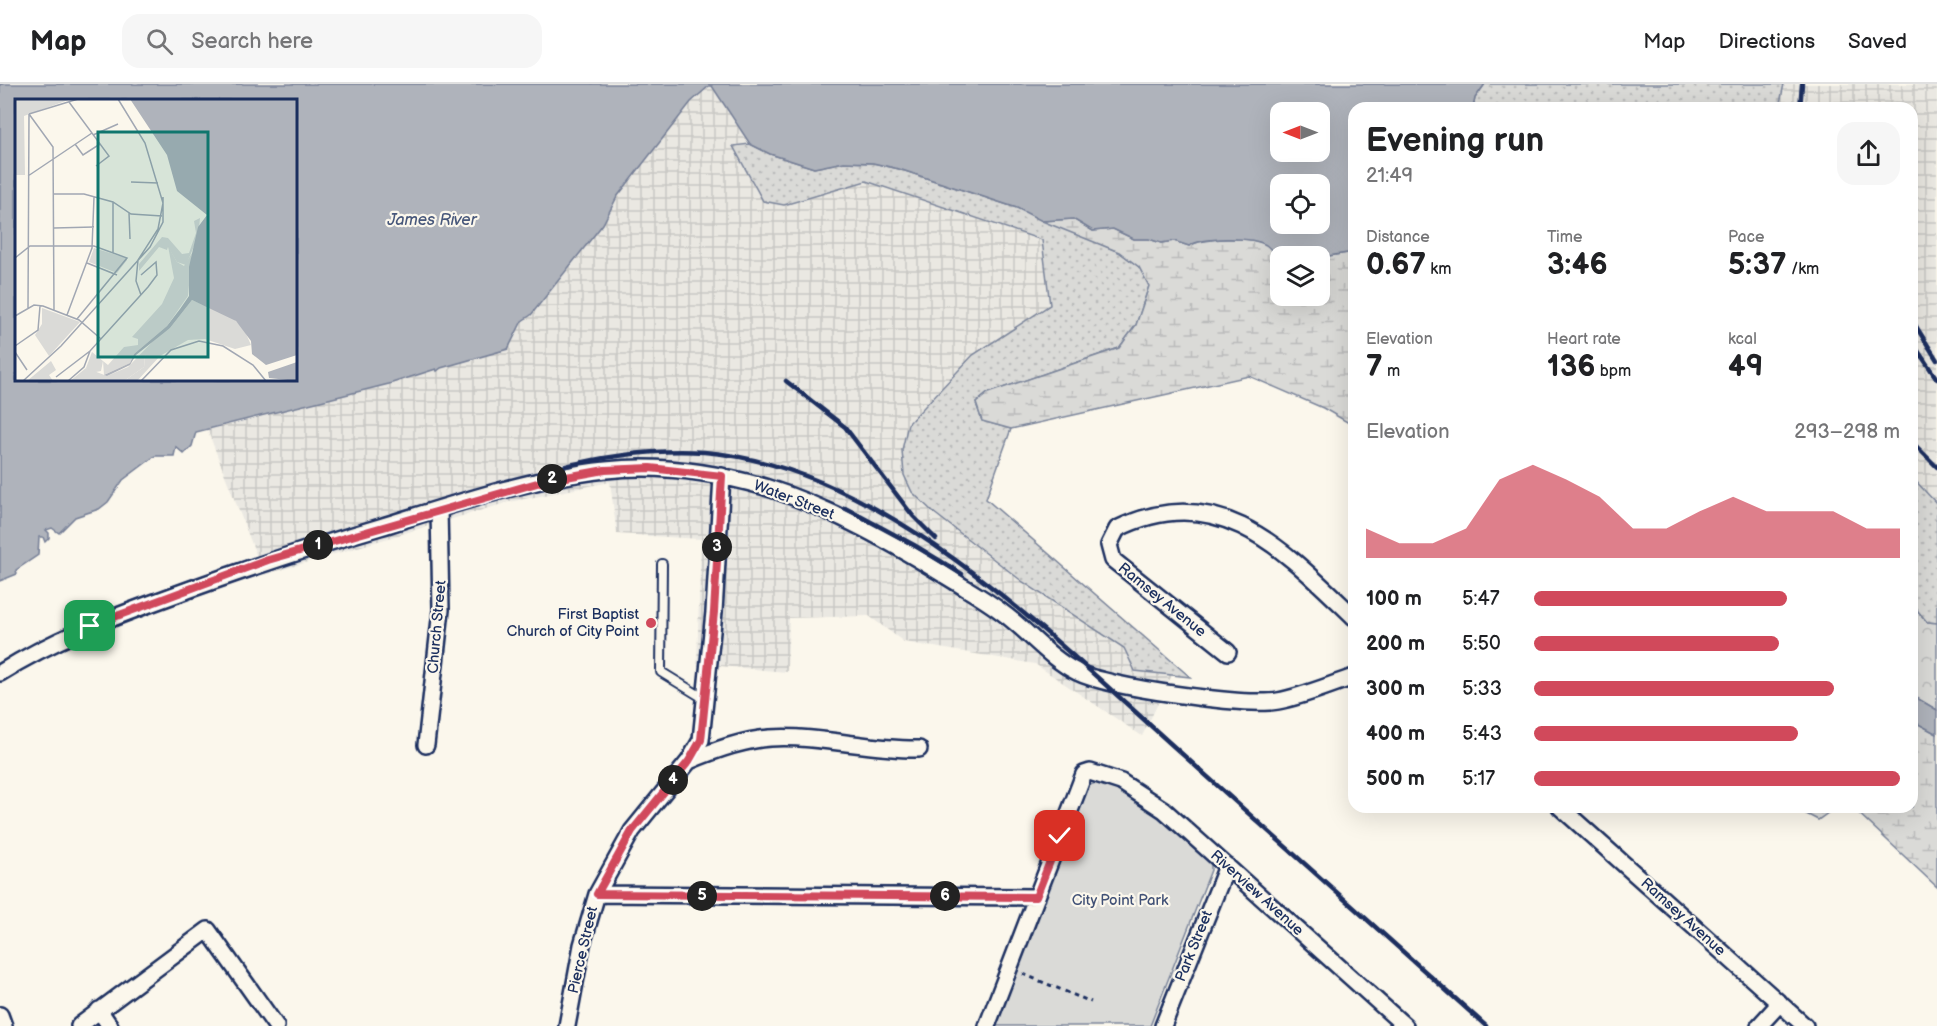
<!DOCTYPE html>
<meta charset="utf-8">
<style>
body{margin:0;font-family:"Balsamiq Sans",sans-serif;background:#f6f6f6;color:#202124;height:100vh;display:flex;flex-direction:column;font-size:22px;white-space:nowrap}
*{box-sizing:border-box;margin:0}
p{font-size:20px;color:#757577}
.icon{flex:none;width:33px;height:33px;fill:none;stroke:currentColor;stroke-width:2;stroke-linecap:round;stroke-linejoin:round}
.map{position:relative;flex:1;overflow:hidden}
.drawer{position:absolute;left:1348px;top:18px;width:570px;height:711px;display:flex;flex-direction:column;background:#fff;border-radius:18px;box-shadow:0 6px 24px #0002}
.drawer>*{flex:none}
.needle{width:39px;rotate:270deg}
.controls{position:absolute;left:1270px;top:18px;display:grid;gap:12px}
.controls a{display:grid;place-items:center;width:60px;height:60px;border-radius:12px;background:#fff;box-shadow:0 6px 24px #0002;font-size:30px}
.pin{position:absolute;display:grid;place-items:center;width:51px;height:51px;color:#fff;margin:-26px;border-radius:12px;box-shadow:0 3px 9px #0006}
.km{position:absolute;width:30px;height:30px;margin:-15px;border-radius:50%;background:#222;color:#fff;font-size:16px;line-height:30px;text-align:center}
.round{display:grid;place-items:center;flex:none;width:63px;height:63px;border-radius:18px;background:#f6f6f6}
.overview{display:flex;align-items:center;justify-content:space-between;height:102px;padding:0 18px}
h1{font-size:33px;font-weight:700;line-height:45px}
.metrics{display:grid;grid-template-columns:repeat(3,1fr);gap:9px;height:102px;padding:6px 18px}
.metrics div{display:grid;align-content:center}
.metrics b{font-size:30px;font-weight:700}
.metrics small{font-size:16px;font-weight:400}
.metrics p{font-size:16px}
.chart{height:168px;padding:12px 18px}
.chart p{display:flex;justify-content:space-between}
.chart svg{width:100%;height:108px;margin-top:6px;fill:#d1495b;opacity:.7}
ul{padding:0 18px;list-style:none;font-size:20px}
li{display:grid;grid-template-columns:96px 72px 1fr;align-items:center;height:45px}
li i{height:15px;border-radius:8px;background:#d1495b}
header{display:flex;align-items:center;gap:36px;box-sizing:border-box;height:84px;padding:0 30px;background:#fff;border-bottom:2px solid #e0e0e0}
header strong{font-size:28px}
nav{display:flex;gap:33px;margin-inline-start:auto;font-size:21px}
.search{width:420px;height:54px;background:#f6f6f6;display:flex;align-items:center;gap:15px;box-sizing:border-box;padding:0 21px;border-radius:18px;color:#757577;font-size:22px}
.map>svg:first-child{display:block}
.industrial{fill:url(#industrial-grid)}
.grass{fill:url(#grass-dots);stroke:#7a849a;stroke-width:1.5}
.forest{fill:url(#forest-crowns);stroke:#7a849a;stroke-width:1.5}
.wetland{fill:url(#wetland-marsh);stroke:#7a849a;stroke-width:1.5;fill-rule:evenodd}
.park{fill:#dadad7;stroke:#7a849a;stroke-width:1.5}
.water{fill:#afb3bb;stroke:#747e96;stroke-width:1.5;fill-rule:evenodd}
.lines{fill:none;stroke-linecap:round;stroke-linejoin:round}
.lane-casing{stroke:#1b2f5e;stroke-width:12}
.street-casing{stroke:#1b2f5e;stroke-width:20}
.path{stroke:#1b2f5e;stroke-width:3;stroke-dasharray:4.5 4.5;stroke-linecap:butt}
.lane{stroke:#fbf7ec;stroke-width:8}
.street{stroke:#fbf7ec;stroke-width:15}
.rail{stroke:#1b2f5e;stroke-width:4.5}
.route-casing{stroke:#fff;stroke-width:12}
.route{stroke:#d1495b;stroke-width:8}
.poi-dot{fill:#d1495b;stroke:#fbf7ec;stroke-width:2}
.labels{text-anchor:middle;dominant-baseline:central;stroke-width:4.5;stroke-linejoin:round;paint-order:stroke}
.street-label{font-size:15px;fill:#1b2f5e;stroke:#fbf7ec}
.poi-label{font-size:15px;fill:#1b2f5e;stroke:#fbf7ec;text-anchor:end}
.park-label{font-size:15px;fill:#415176;stroke:#fbf7ec}
.water-label{font-size:16px;font-style:italic;fill:#47577a;stroke:#fbf7ec}
.inset-road{fill:none;stroke:#a1a7b3;stroke-width:1.5}
.view{fill:#0f766e;fill-opacity:0.15;stroke:#0f766e;stroke-width:3}
.inset-edge{fill:none;stroke:#1b2f5e;stroke-width:3}
</style>
<header>
<strong>Map</strong>
<div class="search"><svg class="icon" aria-label="search" viewBox="0 0 24 24"><circle cx="10" cy="10" r="6"/><path d="M15 15l6 6"/></svg>Search here</div>
<nav><a>Map</a><a>Directions</a><a>Saved</a></nav>
</header>
<div class="map">
<svg width="1937" height="942" viewBox="0 0 1937 942">
<defs>
<pattern id="industrial-grid" width="8" height="8" patternUnits="userSpaceOnUse" patternTransform="scale(1.5)"><rect width="8" height="8" fill="#eae8e2"/><path d="M0 4h8M4 0v8" fill="none" stroke="#c8c7c4"/></pattern>
<pattern id="grass-dots" width="8" height="8" patternUnits="userSpaceOnUse" patternTransform="scale(1.5)"><rect width="8" height="8" fill="#dadad7"/><path d="M2 2h.1M6 6h.1" fill="none" stroke="#babbbb" stroke-width="1.8" stroke-linecap="round"/></pattern>
<pattern id="forest-crowns" width="20" height="18" patternUnits="userSpaceOnUse" patternTransform="scale(1.5)"><rect width="20" height="18" fill="#dadad7"/><path d="M2 6a3 3 0 1 1 6 0M12 15a3 3 0 1 1 6 0" fill="none" stroke="#babbbb"/></pattern>
<pattern id="wetland-marsh" width="20" height="14" patternUnits="userSpaceOnUse" patternTransform="scale(1.5)"><rect width="20" height="14" fill="#dadad7"/><path d="M1 5h8M5 5V1M11 12h8M15 12V8" fill="none" stroke="#babbbb"/></pattern>
</defs>
<rect width="100%" height="100%" fill="#fbf7ec"/>
<filter id="ink" filterUnits="userSpaceOnUse"><feTurbulence type="fractalNoise" baseFrequency=".0167" numOctaves="2"/><feDisplacementMap in="SourceGraphic" scale="12" xChannelSelector="R" yChannelSelector="G"/><feConvolveMatrix kernelMatrix="1 2 1 2 8 2 1 2 1" color-interpolation-filters="sRGB"/></filter>
<g filter="url(#ink)">
<path class="industrial" d="M1784 0H1937V420L1913 393 1912 24H1779Z
M709 2H712L750 60 734 63 763 117 784 121 866 97 1042 155 1050 221 973 271 908 340 902 366 933 428 1023 498 1124 564 1135 587 1172 591 1142 652 1035 580 904 558 869 532 789 534 787 588 697 580 701 455 617 450 610 398 509 418 264 491 207 345 508 265 522 237 531 231 603 140 617 113 691 18Z"/>
<path class="grass" d="M1485 0H1784L1779 24H1473L1475 14Z
M750 60 770 70 814 84 844 78 873 79 899 85 1017 124 1119 168 1139 183 1149 202 1136 241 1119 264 988 309 976 319 982 337 1011 345 986 415 1190 593 1135 587 1124 564 1023 498 933 428 912 408 904 391 902 366 908 340 973 271 1050 221 1042 156 866 97 784 121 763 117 733 62Z
M1912 393 1937 420V539L1927 538 1913 521Z
M1793 723H1836L1818 736Z"/>
<path class="forest" d="M1912 521 1927 538 1937 539V626L1915 613 1913 606Z"/>
<path class="wetland" d="M1073 135 1093 147 1113 145 1134 155H1149L1161 159 1174 157 1189 162C1202 154 1251 152 1266 160 1269 163 1273 168 1276 171L1328 172 1354 168V342L1323 324 1249 292 1011 345 982 337 976 319 988 309 1119 264 1136 241 1149 202 1139 183 1119 168 1042 137ZM1281 172H1320V212H1281Z
M1913 637 1937 650V803L1852 723H1912Z"/>
<path class="park" d="M1103 696 1149 725 1211 776V786L1150 942H993L1085 703Z"/>
<path class="water" d="M0 0H1485L1475 14 1473 24H1354V168L1328 172 1276 171C1273 168 1269 163 1266 161 1251 152 1202 153 1189 162L1174 157 1161 159 1149 155H1134L1113 145 1093 147 1073 135 1042 137 1017 124 899 85 873 79 844 78 814 84 770 70 750 60 712 2H709L691 18 617 113 603 140 531 231 522 237 508 265 441 284 437 287 436 285 389 300 196 348 192 362 184 370 176 363 174 372H155L123 396 108 418 99 425 75 433 59 449 52 444 46 446 49 449V454L45 458 43 453H39L38 471 16 486 17 490 0 497ZM16 16H296V296H16ZM1281 28H1320V68H1281ZM1281 100H1320V140H1281Z
M1913 606 1915 613 1937 626V650L1913 637Z"/>
<g class="lines">
<defs>
<path id="lane" d="M662 480 661 588 705 615"/>
<path id="street" d="M1228 568 1113 476 1109 461 1117 445C1219 394 1286 468 1354 533
M0 589C52 556 108 535 166 514 237 488 308 464 380 443 454 420 530 394 606 386 660 380 713 388 765 403 832 424 895 460 954 497 970 507 988 517 1003 529 1028 547 1049 574 1077 588 1107 603 1245 623 1278 617 1304 612 1329 601 1354 593
M426 661 441 526 439 425
M689 677C715 666 742 656 770 654 820 651 869 666 919 665
M1560 723 1805 942
M597 810 1037 813
M99 926 110 942
M0 931 4 942
M79 942 208 846 276 942
M567 942 582 861 597 810 632 747 689 677 701 656 714 528 722 392
M987 942 1084 690 1090 688 1121 698 1164 726 1405 942
M1163 942 1227 782
M1759 942 1780 919"/>
</defs>
<use href="#lane" class="lane-casing"/>
<use href="#street" class="street-casing"/>
<path class="path" d="M1023 890 1091 918"/>
<use href="#lane" class="lane"/>
<use href="#street" class="street"/>
<path class="rail" d="M1800 24 1802 0
M1912 236 1937 276
M1912 258 1937 295
M786 297 845 343 913 432 936 455
M1912 358 1937 383
M558 384C605 372 655 365 704 368 886 383 1052 554 1181 669 1283 760 1384 851 1486 942
M845 424 914 461 962 490"/>
</g>
</g>
<g class="lines" filter="url(#ink)">
<defs>
<path id="route" d="M90 542 268 476 544 397 605 386 650 384 722 392 714 528 701 656 689 677 632 747 597 810 1036 813 1060 752"/>
</defs>
<use href="#route" class="route-casing"/>
<use href="#route" class="route"/>
</g>
<circle class="poi-dot" cx="651" cy="539" r="6"/>
<g class="labels">
<g class="street-label">
<text transform="translate(794 416) rotate(21)">Water Street</text>
<text transform="translate(1162 516) rotate(39)">Ramsey Avenue</text>
<text transform="translate(437 543) rotate(-85)">Church Street</text>
<text transform="translate(1257 809) rotate(42)">Riverview Avenue</text>
<text transform="translate(1683 833) rotate(42)">Ramsey Avenue</text>
<text transform="translate(1194 862) rotate(-68)">Park Street</text>
<text transform="translate(583 866) rotate(-77)">Pierce Street</text>
</g>
<g class="poi-label">
<text x="639" y="530">First Baptist<tspan x="639" dy="17">Church of City Point</tspan></text>
</g>
<g class="park-label">
<text x="1120" y="816">City Point Park</text>
</g>
<g class="water-label">
<text x="432" y="136">James River</text>
</g>
</g>
<g transform="translate(15 15)">
<rect width="282" height="282" fill="#fbf7ec"/>
<path d="M185 119 183 138 171 166 162 163 153 148 152 151 144 148 124 172V165L147 138 153 139 167 155 174 154 181 134 179 122ZM177 201 218 219 229 230 236 246 220 250 190 240 173 241 145 257 122 282H109L129 268 130 257 144 236 155 229ZM77 253 88 262 86 272 76 274 71 269ZM36 262 41 271 34 276 38 282H12Z" fill="#dadad7"/>
<path d="M144 236 141 247 130 257 129 268 109 282H55L71 269 92 277 113 268Z" fill="#dadad7"/>
<path d="M153 147 162 163 169 167 177 154 173 197 152 227 119 255 115 264 89 276 88 262 93 266 109 248 123 246V240L117 238 147 205 159 179Z" fill="#dadad7"/>
<path d="M0 0H56L9 17 10 76H0ZM79 149 111 159 112 161 102 174 74 163ZM27 209 65 223 34 257 20 236 27 225Z" fill="#dadad7"/>
<path d="M115 0H282V256L251 266 237 255 236 242 221 222 177 201 155 229 121 256 115 266 92 277 89 276 115 264 119 255 152 227 165 210 174 197V168L183 128 192 116 162 92 152 56ZM282 263V282L254 279 253 273Z" fill="#afb3bb"/>
<path class="inset-road" d="M103 0 130 44 148 104 143 130 123 161 121 182 126 196M54 3 94 57 81 67M14 15 38 48 39 211M14 15 63 0M78 36 103 25M60 45 68 56 85 45M13 77 77 34M116 83 143 84M39 95H69L98 103 116 115 147 117M114 114 115 140M39 129 79 128M98 154V103M0 159 15 147H79L112 159 62 220M72 164 102 176M13 210 14 15M52 216 77 149 79 98M0 217 19 206 28 207 64 221 86 240M0 247 23 231 25 207M0 253 12 271M41 278 75 252 133 188 142 176 141 163 126 176M8 282 46 247 135 148 148 123V98M53 282 69 268 75 252M126 282 156 251 184 242 208 247 238 266 251 282"/>
<path class="view" d="M83 33H193V258H83Z"/>
<rect width="282" height="282" class="inset-edge"/>
</g>
</svg>
<div class="controls">
<a><svg class="needle" viewBox="-14 -14 28 28"><path d="M0-13l5 13h-10z" fill="#e53935"/><path d="M0 13l5-13h-10z" fill="#757577"/></svg></a>
<a><svg class="icon" aria-label="locate" viewBox="0 0 24 24"><circle cx="12" cy="12" r="6"/><path d="M12 2v4M12 18v4M2 12h4M18 12h4"/></svg></a>
<a><svg class="icon" aria-label="layers" viewBox="0 0 24 24"><path d="M12 4l9 5-9 5-9-5zM3 14l9 5 9-5"/></svg></a>
</div>
<div class="pin" style="left:90px;top:542px;background:#1e9e55"><svg class="icon" aria-label="arrive" viewBox="0 0 24 24"><path d="M6 21V4h12l-3 4 3 4H6"/></svg></div>
<div class="pin" style="left:1060px;top:752px;background:#d93025"><svg class="icon" aria-label="check" viewBox="0 0 24 24"><path d="M5 12l5 5 9-10"/></svg></div>
<b class="km" style="left:318px;top:461px">1</b>
<b class="km" style="left:552px;top:395px">2</b>
<b class="km" style="left:717px;top:463px">3</b>
<b class="km" style="left:673px;top:696px">4</b>
<b class="km" style="left:702px;top:812px">5</b>
<b class="km" style="left:945px;top:812px">6</b>
<section class="drawer">
<div class="overview"><div><h1>Evening run</h1><p>21:49</p></div><a class="round"><svg class="icon" aria-label="share" viewBox="0 0 24 24"><path d="M12 15V3M7 8l5-5 5 5M5 13v7h14v-7"/></svg></a></div>
<div class="metrics">
<div><p>Distance</p><b>0.67<small> km</small></b></div>
<div><p>Time</p><b>3:46</b></div>
<div><p>Pace</p><b>5:37<small> /km</small></b></div>
</div>
<div class="metrics">
<div><p>Elevation</p><b>7<small> m</small></b></div>
<div><p>Heart rate</p><b>136<small> bpm</small></b></div>
<div><p>kcal</p><b>49</b></div>
</div>
<div class="chart"><p><span>Elevation</span>293–298 m</p>
<svg viewBox="0 0 160 44" preserveAspectRatio="none"><path d="M0 44V32L10 38L20 38L30 32L40 12L50 6L60 12L70 19L80 32L90 32L100 25L110 19L120 25L130 25L140 25L150 32L160 32V44z"/></svg>
</div>
<ul>
<li><b>100 m</b>5:47<i style="width:69%"></i></li>
<li><b>200 m</b>5:50<i style="width:67%"></i></li>
<li><b>300 m</b>5:33<i style="width:82%"></i></li>
<li><b>400 m</b>5:43<i style="width:72%"></i></li>
<li><b>500 m</b>5:17<i style="width:100%"></i></li>
</ul>
</section>
</div>
